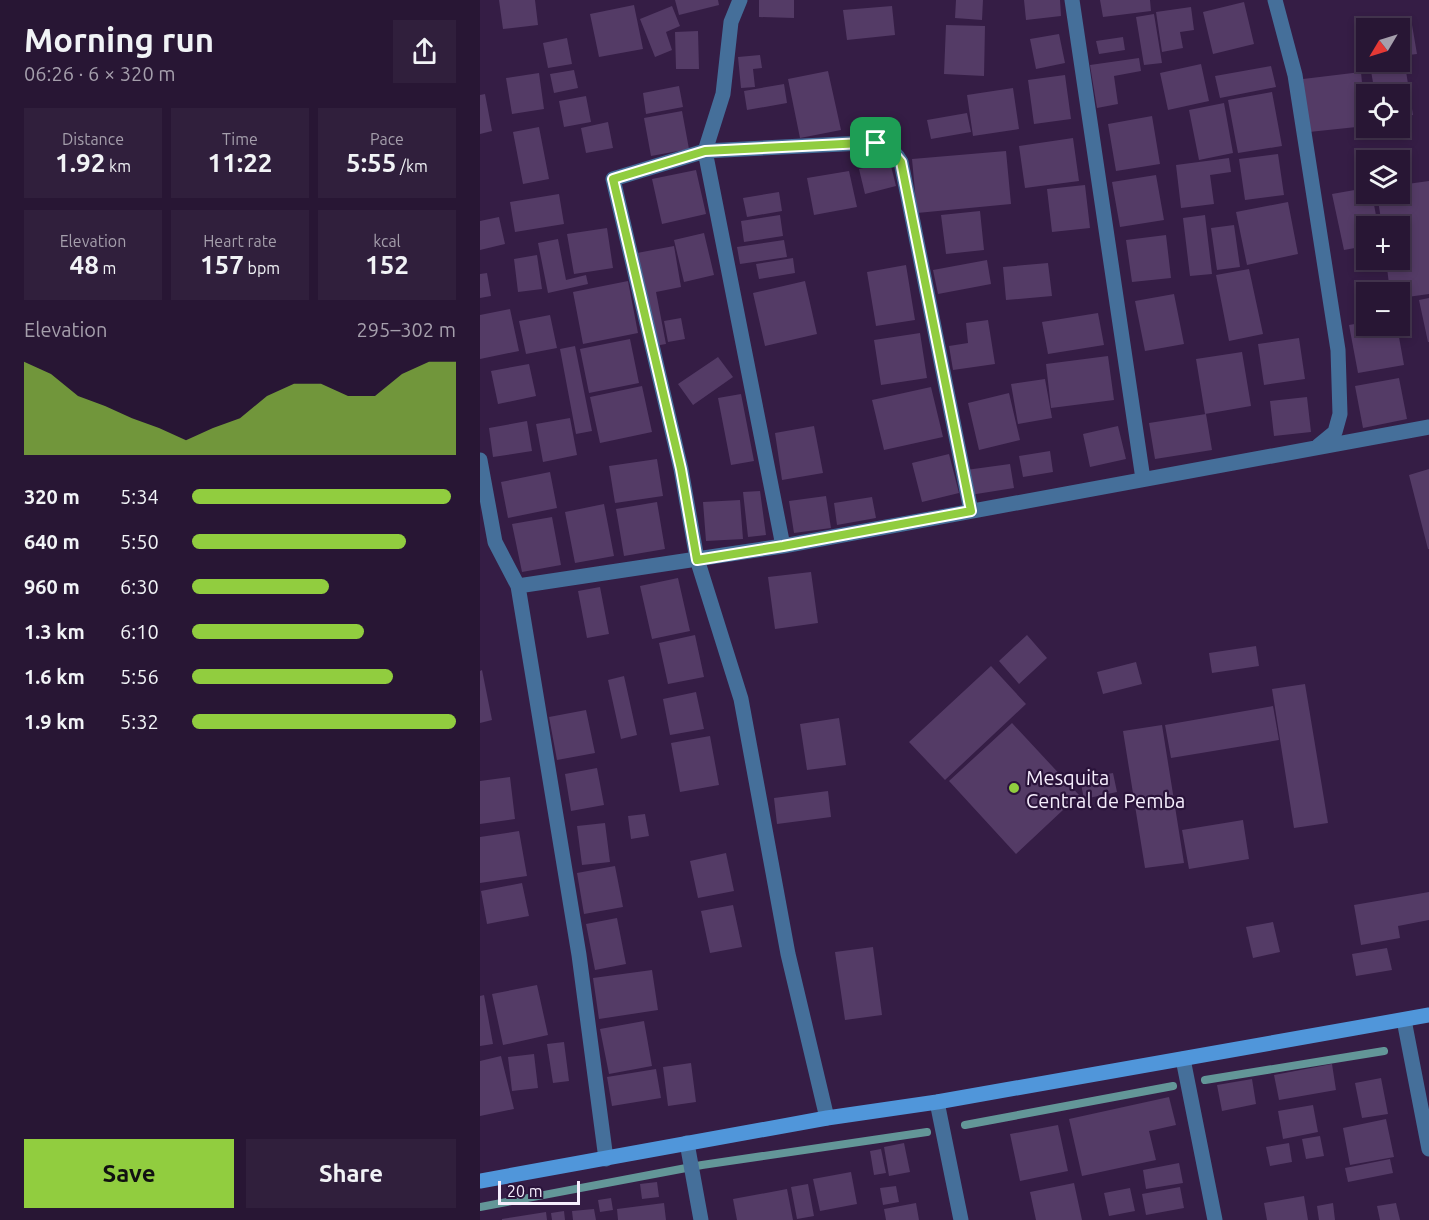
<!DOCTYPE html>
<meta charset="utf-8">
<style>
body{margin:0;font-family:Ubuntu,sans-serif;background:#301f3c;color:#f1f3f6;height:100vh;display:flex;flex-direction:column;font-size:22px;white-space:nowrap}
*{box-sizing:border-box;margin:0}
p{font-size:20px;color:#a59fac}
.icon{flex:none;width:33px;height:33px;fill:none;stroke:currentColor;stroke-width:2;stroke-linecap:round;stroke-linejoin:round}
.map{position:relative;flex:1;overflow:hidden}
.sheet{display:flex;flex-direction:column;background:#281634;width:480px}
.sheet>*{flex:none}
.needle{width:39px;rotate:232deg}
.tools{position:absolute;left:876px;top:18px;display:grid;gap:12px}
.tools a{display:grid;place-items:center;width:54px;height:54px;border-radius:0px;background:#281634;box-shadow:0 3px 9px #0003,0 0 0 2px #44354f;font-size:30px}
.scale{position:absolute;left:18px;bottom:15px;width:82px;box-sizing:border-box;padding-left:6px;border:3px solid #f6eefd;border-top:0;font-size:16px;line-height:21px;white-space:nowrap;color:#f6eefd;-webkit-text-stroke:4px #2a133a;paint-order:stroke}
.pin{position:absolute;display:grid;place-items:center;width:51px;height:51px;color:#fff;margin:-26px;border-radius:12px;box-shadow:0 3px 9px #0006}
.round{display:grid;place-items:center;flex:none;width:63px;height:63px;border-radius:0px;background:#301f3c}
.headline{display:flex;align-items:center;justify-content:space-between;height:102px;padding:0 24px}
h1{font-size:33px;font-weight:700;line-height:45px}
.metrics{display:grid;grid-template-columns:repeat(3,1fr);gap:9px;height:102px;padding:6px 24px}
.metrics div{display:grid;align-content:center;border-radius:0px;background:#301f3c;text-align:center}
.metrics b{font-size:26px;font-weight:700}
.metrics small{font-size:16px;font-weight:400}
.metrics p{font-size:16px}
.chart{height:168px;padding:12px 24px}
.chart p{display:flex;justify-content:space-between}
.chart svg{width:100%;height:108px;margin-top:6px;fill:#91cd3f;opacity:.7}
.primary-button{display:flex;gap:12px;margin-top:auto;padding:12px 24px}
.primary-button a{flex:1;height:69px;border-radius:0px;background:#91cd3f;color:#111;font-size:24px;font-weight:700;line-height:69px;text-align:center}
.primary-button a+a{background:#301f3c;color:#f1f3f6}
ul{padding:0 24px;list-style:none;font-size:20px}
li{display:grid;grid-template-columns:96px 72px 1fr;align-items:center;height:45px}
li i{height:15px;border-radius:8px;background:#91cd3f}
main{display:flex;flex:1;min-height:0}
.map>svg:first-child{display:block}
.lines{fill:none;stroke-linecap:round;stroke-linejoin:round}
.stream{stroke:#639698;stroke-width:8}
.building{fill:#543b66}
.street{stroke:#456f9a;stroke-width:15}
.secondary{stroke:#5096da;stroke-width:15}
.route-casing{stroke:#fff;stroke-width:12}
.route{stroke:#91cd3f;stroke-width:8}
.poi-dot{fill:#91cd3f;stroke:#2a133a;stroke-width:2}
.labels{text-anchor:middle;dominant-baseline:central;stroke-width:4.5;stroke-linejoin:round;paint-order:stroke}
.poi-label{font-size:20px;fill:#f6eefd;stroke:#2a133a;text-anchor:start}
</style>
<main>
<section class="sheet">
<div class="headline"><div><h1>Morning run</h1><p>06:26 · 6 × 320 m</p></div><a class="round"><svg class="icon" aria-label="share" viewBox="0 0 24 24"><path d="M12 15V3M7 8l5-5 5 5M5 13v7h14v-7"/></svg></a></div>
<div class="metrics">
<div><p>Distance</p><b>1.92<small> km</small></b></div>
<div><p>Time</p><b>11:22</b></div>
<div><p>Pace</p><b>5:55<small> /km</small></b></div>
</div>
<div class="metrics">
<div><p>Elevation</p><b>48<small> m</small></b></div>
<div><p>Heart rate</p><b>157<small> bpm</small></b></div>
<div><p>kcal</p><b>152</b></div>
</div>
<div class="chart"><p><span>Elevation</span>295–302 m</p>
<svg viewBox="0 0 160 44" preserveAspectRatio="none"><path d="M0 44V6L10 11L20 20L30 24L40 29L50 33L60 38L70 33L80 29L90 20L100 15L110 15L120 20L130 20L140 11L150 6L160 6V44z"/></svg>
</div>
<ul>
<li><b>320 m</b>5:34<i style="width:98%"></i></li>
<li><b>640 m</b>5:50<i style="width:81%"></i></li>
<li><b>960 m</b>6:30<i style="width:52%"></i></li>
<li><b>1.3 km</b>6:10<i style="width:65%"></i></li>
<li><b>1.6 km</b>5:56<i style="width:76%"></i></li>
<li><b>1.9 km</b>5:32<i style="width:100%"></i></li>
</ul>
<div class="primary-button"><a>Save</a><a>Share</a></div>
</section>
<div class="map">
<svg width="949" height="1220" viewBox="0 0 949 1220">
<rect width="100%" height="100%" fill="#351d45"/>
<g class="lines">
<path class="stream" d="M725 1080 904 1051
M485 1125 693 1086
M0 1207 222 1165 447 1132"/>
</g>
<path class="building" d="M19 0H55L58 25 23 29Z
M195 0H238L239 5 199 15Z
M279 0H314V18L279 17Z
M476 0H503L502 20 475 18Z
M544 0H580L581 16 546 20Z
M620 0H670L671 11 623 17Z
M764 2 774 44 733 54 723 12Z
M154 5 163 49 119 57 110 14Z
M192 6 200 26 186 32 192 50 175 57 160 19Z
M412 6 415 35 367 40 363 10Z
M711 7 714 30 700 32 703 48 682 52 676 12Z
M674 14 682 63 664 65 656 17Z
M931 19 937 54 920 56V28H889V25Z
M466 25 505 26 504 76 464 74Z
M218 31 219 69H196L195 32Z
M579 34 585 63 556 69 550 39Z
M643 37 645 50 619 54 616 41Z
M87 38 92 64 68 68 63 43Z
M280 55 282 68 273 69 275 87 261 88 258 57Z
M659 58 661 71 634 76 638 104 617 108 610 65Z
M721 64 729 101 688 110 680 73Z
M925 65 933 115 920 117V94H895L891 71Z
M791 66 796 87 740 98 735 76Z
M94 70 98 88 74 93 70 74Z
M348 71 361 130 320 138 308 79Z
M881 72 886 126 829 132 823 79Z
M59 73 64 109 32 114 26 78Z
M585 75 591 119 554 124 548 80Z
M304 84 307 103 267 110 264 91Z
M199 86 203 107 166 114 163 93Z
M533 88 539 129 493 136 487 95Z
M792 92 802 146 758 153 748 100Z
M5 94 12 131 0 134V95Z
M106 96 111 122 84 127 79 101Z
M744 103 753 153 719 160 709 110Z
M202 111 209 149 171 156 164 118Z
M487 113 491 132 451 139 447 120Z
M672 116 680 164 636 171 628 124Z
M128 122 133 148 106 153 101 128Z
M59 127 69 179 43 184 33 132Z
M593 138 599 181 545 188 539 146Z
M526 151 531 204 437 213 432 159Z
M798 154 804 195 765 200 759 159Z
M749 158 751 172 730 175 734 204 701 208 696 165Z
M410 162 416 186 385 194 379 169Z
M216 170 226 214 182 224 172 179Z
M369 171 377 207 334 215 327 178Z
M676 175 684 220 640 227 632 182Z
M949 181V294L920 298V292H910L906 260H920V226H902L897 194H920V185Z
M605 185 610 228 572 232 567 189Z
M886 188V194H892L898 226H886V246L864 250 852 194Z
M299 192 302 211 267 217 263 198Z
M79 194 84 224 35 232 30 202Z
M808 202 818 254 767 265 756 212Z
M500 211 504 250 466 254 461 215Z
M300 215 303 236 264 242 261 221Z
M725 215 732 274 710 276 703 218Z
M19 217 25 244 0 250V221Z
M754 225 760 267 737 270 731 228Z
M127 228 133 268 94 274 87 234Z
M224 233 234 275 204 282 194 240Z
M686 235 691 278 652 282 646 240Z
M78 239 86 280 106 275 108 284 68 293 58 243Z
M304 240 307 257 260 264 257 247Z
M194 246 201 287 176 292 186 344 174 346 157 253Z
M57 255 62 289 38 292 34 259Z
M313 258 315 273 279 279 276 264Z
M507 260 511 284 458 294 453 270Z
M568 263 572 296 526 300 523 267Z
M426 265 435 320 396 326 387 272Z
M769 269 783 334 749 341 736 275Z
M7 273 11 296 0 298V274Z
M148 281 158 333 103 344 93 292Z
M325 281 337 334 285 346 273 293Z
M694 294 704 344 665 351 655 301Z
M949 298V342H948L939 300Z
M30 309 39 351 0 359V315Z
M618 313 624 345 568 354 562 322Z
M70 315 77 348 46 354 39 321Z
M201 318 205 339 188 342 184 321Z
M508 320 515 364 473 370 469 346 488 343 486 323Z
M886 322V326H917L924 365 878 373 869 325Z
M440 333 447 378 401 385 394 340Z
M819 338 825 379 784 385 778 344Z
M150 339 159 383 109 393 100 349Z
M95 346 112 431 96 434 80 349Z
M762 352 771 406 725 414 716 359Z
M628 356 634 400 571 408 566 364Z
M238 357 253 377 213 405 198 384Z
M49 364 56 396 18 404 11 371Z
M919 378 927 419 883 428 875 386Z
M565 379 572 418 538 424 531 384Z
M162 386 172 432 120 443 110 397Z
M451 387 463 437 404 450 392 400Z
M529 393 540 440 499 450 488 403Z
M261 394 274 461 251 465 238 398Z
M827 397 831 432 794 436 790 401Z
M726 414 732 450 675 459 669 423Z
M90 418 97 455 63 462 56 424Z
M47 421 52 451 13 457 9 428Z
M334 426 343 473 302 480 295 433Z
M638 426 646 459 610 467 603 434Z
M570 451 573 472 543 477 539 456Z
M469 454 479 493 442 502 432 463Z
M177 459 183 496 135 503 129 466Z
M530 464 534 488 490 495 486 470Z
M949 469V549H948L929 475Z
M70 472 77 508 28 518 21 482Z
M280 491 286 535 268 537 263 492Z
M346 496 351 528 314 533 309 501Z
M392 497 396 518 357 525 354 503Z
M260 500 263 539 226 541 223 502Z
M177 502 185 549 144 556 136 509Z
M124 504 134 556 95 563 85 512Z
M72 517 81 565 42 572 32 524Z
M331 572 338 623 295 629 288 577Z
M198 578 210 631 172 639 160 586Z
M120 587 129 634 107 638 98 591Z
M215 635 224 677 188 684 179 643Z
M547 635 567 658 539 684 519 661Z
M776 646 779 666 732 673 729 653Z
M656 662 662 684 623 694 617 672Z
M511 666 546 704 465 780 429 742Z
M2 670 12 720 0 723V671Z
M144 676 157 735 141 739 128 680Z
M825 684 848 823 814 828 792 689Z
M216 692 224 729 190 735 183 699Z
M793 706 799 740 691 758 685 725Z
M106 710 115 753 77 760 69 717Z
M359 718 366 765 327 770 320 724Z
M532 723 599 795 536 854 469 781Z
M682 725 704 863 665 868 643 731Z
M230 736 239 785 200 792 191 743Z
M117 768 124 805 91 811 85 774Z
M633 773 637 792 604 799 600 779Z
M30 777 35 819 0 824V781Z
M348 791 351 817 297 824 294 798Z
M165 814 169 836 151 839 148 816Z
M763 820 769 859 709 869 702 830Z
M125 823 130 862 102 865 97 826Z
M39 831 47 876 0 883V837Z
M246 853 254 891 218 898 210 861Z
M135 866 143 907 104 914 97 873Z
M42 883 49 916 7 924 1 891Z
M949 892V920L918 926 920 938 881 945 874 905Z
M253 905 262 947 230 953 221 911Z
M137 918 146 964 115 970 106 924Z
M793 922 800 952 773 958 766 927Z
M393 947 402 1015 365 1020 355 952Z
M907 948 912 970 876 976 872 954Z
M172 970 178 1010 119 1019 113 978Z
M57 985 68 1035 23 1045 12 994Z
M4 995 13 1044 0 1046V996Z
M164 1021 172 1066 129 1074 120 1029Z
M84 1042 89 1081 73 1083 67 1044Z
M54 1054 58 1088 32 1091 28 1057Z
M21 1056 34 1109 0 1116V1061Z
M211 1063 216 1102 188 1106 183 1067Z
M852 1064 856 1090 799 1100 794 1075Z
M176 1069 181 1098 132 1106 127 1077Z
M901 1078 908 1114 882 1118 875 1083Z
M772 1079 776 1104 742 1111 737 1085Z
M689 1097 696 1125 669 1131 676 1160 602 1176 589 1119Z
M833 1105 838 1132 803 1139 798 1111Z
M906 1119 914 1157 870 1165 863 1128Z
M578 1125 588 1171 540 1181 530 1134Z
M840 1136 844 1156 826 1159 822 1139Z
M424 1143 430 1172 409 1176 404 1147Z
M809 1143 812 1162 790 1166 786 1147Z
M401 1149 406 1173 394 1175 390 1151Z
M910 1159 913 1173 868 1182 865 1168Z
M699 1163 703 1183 666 1189 663 1170Z
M371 1172 377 1204 340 1211 333 1179Z
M177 1182 179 1197 162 1199 160 1184Z
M594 1183 602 1220H556L550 1192Z
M328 1184 334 1216 317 1219 311 1187Z
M416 1186 419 1202 403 1205 400 1188Z
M700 1187 704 1208 666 1215 662 1194Z
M650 1188 655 1211 629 1216 624 1193Z
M307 1189 313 1220H257L253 1199Z
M824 1196 828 1220H787L784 1203Z
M131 1198 133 1210 120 1212 118 1200Z
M184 1203 186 1220H138L137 1209Z
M436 1203 439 1220H406L404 1209Z
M853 1203 855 1220H839L837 1206Z
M916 1203 920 1220H900L897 1206Z
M114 1209 116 1220H93L92 1211Z
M84 1211 85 1220H72L71 1213Z
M66 1212 67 1220H22V1219Z"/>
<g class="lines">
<path class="street" d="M260 0 251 22 243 94 225 151 303 546 217 559 261 699 308 954 347 1118
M592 0 663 479
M795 0 815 75 858 350 860 414 855 432 838 446
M0 460 15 542 38 586 99 955 126 1159
M303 546 949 427
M38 586 217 559 201 469 133 179 225 151 383 143C402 143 411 145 421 162L491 511
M924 1020 949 1149
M703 1059 735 1220
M457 1102 481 1220
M207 1143 221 1220"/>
<path class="secondary" d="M0 1181 347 1118 457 1102 949 1015"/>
</g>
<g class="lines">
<defs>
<path id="route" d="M383 143 407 145 421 162 491 511 303 546 217 560 201 469 133 179 225 151Z"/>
</defs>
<use href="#route" class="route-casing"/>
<use href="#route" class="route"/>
</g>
<circle class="poi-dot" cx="534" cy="788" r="6"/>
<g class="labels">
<g class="poi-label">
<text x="546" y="777">Mesquita<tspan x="546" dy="23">Central de Pemba</tspan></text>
</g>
</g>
</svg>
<div class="tools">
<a><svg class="needle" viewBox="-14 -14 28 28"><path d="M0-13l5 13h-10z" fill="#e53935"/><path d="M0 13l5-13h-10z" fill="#a59fac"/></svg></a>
<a><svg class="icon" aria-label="locate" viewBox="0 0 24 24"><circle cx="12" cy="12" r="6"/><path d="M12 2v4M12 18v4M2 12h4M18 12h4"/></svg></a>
<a><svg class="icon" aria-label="layers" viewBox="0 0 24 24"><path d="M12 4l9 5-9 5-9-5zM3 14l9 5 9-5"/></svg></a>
<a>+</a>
<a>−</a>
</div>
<div class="scale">20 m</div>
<div class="pin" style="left:396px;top:143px;background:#1e9e55"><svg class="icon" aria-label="arrive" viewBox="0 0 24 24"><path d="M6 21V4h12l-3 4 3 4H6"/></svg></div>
</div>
</main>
